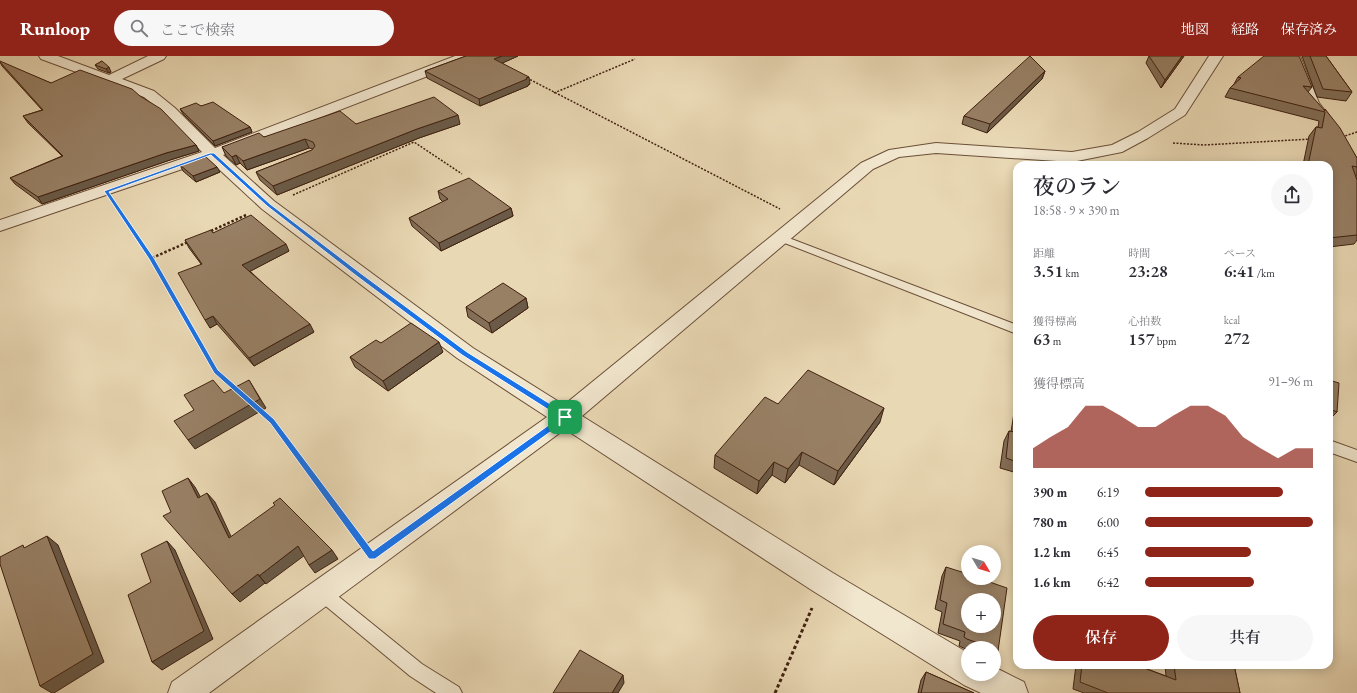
<!DOCTYPE html>
<html lang="ja">
<meta charset="utf-8">
<style>
body{margin:0;font-family:"EB Garamond","Noto Serif JP",serif;background:#f7f7f7;color:#2b2b33;height:100vh;display:flex;flex-direction:column;font-size:15px;white-space:nowrap}
*{box-sizing:border-box;margin:0}
p{font-size:13px;color:#7c7c81}
.icon{flex:none;width:22px;height:22px;fill:none;stroke:currentColor;stroke-width:2;stroke-linecap:round;stroke-linejoin:round}
.map{position:relative;flex:1;overflow:hidden}
.sheet{position:absolute;left:1013px;top:105px;width:320px;height:508px;display:flex;flex-direction:column;background:#fff;border-radius:12px;box-shadow:0 2px 10px #0003}
.sheet>*{flex:none}
.needle{width:26px;rotate:128deg}
.fabs{position:absolute;left:961px;top:489px;display:grid;gap:8px}
.fabs a{display:grid;place-items:center;width:40px;height:40px;border-radius:50%;background:#fff;box-shadow:0 2px 10px #0003;font-size:20px}
.pin{position:absolute;display:grid;place-items:center;width:34px;height:34px;color:#fff;margin:-17px;border-radius:8px;box-shadow:0 2px 6px #0006}
.round{display:grid;place-items:center;flex:none;width:42px;height:42px;border-radius:21px;background:#f7f7f7}
.headline{display:flex;align-items:center;justify-content:space-between;height:68px;padding:0 20px}
h1{font-size:22px;font-weight:600;line-height:30px}
.figures{display:grid;grid-template-columns:repeat(3,1fr);gap:6px;height:68px;padding:4px 20px}
.figures div{display:grid;align-content:center}
.figures b{font-size:17px;font-weight:600}
.figures small{font-size:11px;font-weight:400}
.figures p{font-size:11px}
.chart{height:112px;padding:8px 20px}
.chart p{display:flex;justify-content:space-between}
.chart svg{width:100%;height:72px;margin-top:4px;fill:#8f2418;opacity:.7}
.cta{display:flex;gap:8px;margin-top:auto;padding:8px 20px}
.cta a{flex:1;height:46px;border-radius:24px;background:#8f2418;color:#fff;font-size:16px;font-weight:600;line-height:46px;text-align:center}
.cta a+a{background:#f7f7f7;color:#2b2b33}
ul{padding:0 20px;list-style:none;font-size:13px}
li{display:grid;grid-template-columns:64px 48px 1fr;align-items:center;height:30px}
li i{height:10px;border-radius:5px;background:#8f2418}
header{display:flex;align-items:center;gap:24px;box-sizing:border-box;height:56px;padding:0 20px;background:#8f2418;color:#fff}
header strong{font-size:19px}
nav{display:flex;gap:22px;margin-inline-start:auto;font-size:14px}
.search{width:280px;height:36px;background:#f7f7f7;display:flex;align-items:center;gap:10px;box-sizing:border-box;padding:0 14px;border-radius:22px;color:#7c7c81;font-size:15px}
.map>svg:first-child{display:block}
.lines{fill:none;stroke-linecap:round;stroke-linejoin:round}
.lane-casing{stroke:#6b4f38;stroke-width:2}
.street-casing{stroke:#6b4f38;stroke-width:2}
.path-far2{stroke:#41210f;stroke-width:1.5;stroke-dasharray:2 1.5;stroke-linecap:butt}
.path-far1{stroke:#41210f;stroke-width:2.5;stroke-dasharray:2.5 2;stroke-linecap:butt}
.path{stroke:#41210f;stroke-width:3;stroke-dasharray:3.5 2.5;stroke-linecap:butt}
.lane{fill:#f1e6ce;fill-rule:evenodd}
.street{fill:#f1e6ce;fill-rule:evenodd}
.wall{fill:#836e57;stroke:#41210f}
.shaded-wall{fill:#6a5a47;stroke:#41210f}
.building{fill:#988065;stroke:#41210f;fill-rule:evenodd}
.route{fill:#1a73e8;stroke:#fff;fill-rule:evenodd}
</style>
<header>
<strong>Runloop</strong>
<div class="search"><svg class="icon" aria-label="search" viewBox="0 0 24 24"><circle cx="10" cy="10" r="6"/><path d="M15 15l6 6"/></svg>ここで検索</div>
<nav><a>地図</a><a>経路</a><a>保存済み</a></nav>
</header>
<div class="map">
<svg width="1357" height="637" viewBox="0 0 1357 637">
<rect width="100%" height="100%" fill="#e9d8b4"/>
<filter id="stains"><feTurbulence type="fractalNoise" baseFrequency=".005" numOctaves="4"/><feColorMatrix values="0 0 0 0 .2 0 0 0 0 .09 0 0 0 0 .02 0 0 0 .5 -.17"/></filter>
<radialGradient id="worn" r=".72"><stop offset=".6" stop-color="#630" stop-opacity="0"/><stop offset="1" stop-color="#630" stop-opacity=".3"/></radialGradient>
<g class="lines">
<defs>
<path id="lane" d="M1292 0H1300L1319 47 1326 56 1325 58H1319L1311 48Z
M781 179 1017 269V278L777 184 776 182Z
M1329 384 1357 394V406L1329 396Z
M322 529 328 532 422 608 459 631 462 637H436L410 620 316 542 314 537 316 532Z"/>
<path id="street" d="M39 0H58L109 19 148 0H166L164 3 122 23 154 35 175 52 215 92 455 0H474L472 3 223 99 274 145 473 292 564 349 861 107 889 94 936 87 1072 96 1112 89 1138 76 1175 53 1209 0H1223L1185 59 1148 82 1122 96 1072 106 936 97 899 101 873 113 582 360 833 517 968 597V618H994V611L1024 626 1028 637H981L964 629 813 535 565 373 209 637H168L172 626 547 361 457 302 262 153 209 104 0 175V164L202 96 165 58 144 41 41 3Z"/>
</defs>
<use href="#lane" class="lane-casing"/>
<use href="#street" class="street-casing"/>
<path class="path-far2" d="M527 22 780 153
M554 37 635 3
M1342 81 1357 76
M1173 87 1204 89 1311 83
M293 139 414 86 462 118
M118 152 121 156"/>
<path class="path-far1" d="M120 155 152 202 216 316 236 333
M211 175 246 159
M152 202 188 186
M259 353 270 363"/>
<path class="path" d="M269 362 355 477
M775 637 812 552"/>
<use href="#lane" class="lane"/>
<use href="#street" class="street"/>
</g>
<path class="wall" d="M466 0H518L502 7 530 28 528 29V30L480 50 427 22 425 15Z
M1149 0H1184L1161 32 1146 7Z
M1302 0H1326L1352 36 1346 45 1317 41Z
M102 5 111 16 109 17 98 13 95 9Z
M0 6 51 27 196 89 199 95 170 104 42 148 15 128 10 122 62 100 28 67 23 60 42 54 2 10Z
M1045 15 1042 23 987 77 962 68 964 60Z
M1238 21 1312 31 1308 36 1324 55 1325 53 1357 102V119L1356 121 1357 124V184L1354 188 1329 191V109H1303L1309 80 1316 71H1318L1319 65 1225 41 1230 32 1234 28Z
M201 50 250 71 252 76 215 90 183 58 180 53Z
M356 68H460L419 82 277 139 260 124 256 116 312 94 313 93 309 92 247 114 240 107 236 109 226 100 222 91 264 81Z
M180 109 220 116 196 126 183 115Z
M438 135 511 152 513 160 441 195 412 170 409 162 443 146 440 143Z
M213 177 289 195 250 215 314 276 254 310 217 268 210 272 201 208 189 192 185 184Z
M526 242 528 252 492 277 468 261 466 251Z
M381 287 443 296 388 335 355 311 350 301Z
M1017 316V417L1000 412 1004 385 1009 375 1011 376 1017 337 1014 336Z
M1329 324 1337 356 1332 361H1331V368L1329 370Z
M778 348 880 366 834 429 799 409 785 427 772 419 757 438 714 412 715 399Z
M946 511 998 595 994 599V592H968V594L959 590 960 585 938 577 942 556 935 553 942 520Z
M1076 609H1136L1166 620 1165 609H1234L1240 637H1084L1073 633Z
M926 616 974 637H918L921 624Z"/>
<path class="shaded-wall" d="M502 0H518L496 10 494 3Z
M1182 0H1184L1161 32 1165 24Z
M109 11 111 16 109 17 106 13Z
M1045 15 1042 23 987 77 990 68Z
M529 21 530 28 528 29V30L480 50 479 43Z
M458 59 460 68 419 82 277 139 273 130 417 73Z
M250 71 252 76 215 90 213 85Z
M305 83 309 92 247 114 243 105Z
M196 89 199 95 170 104 42 148 38 141 166 97Z
M236 99 240 107 236 109 232 101Z
M217 111 220 116 196 126 193 120Z
M511 152 513 160 441 195 439 187Z
M286 188 289 195 247 217 242 209Z
M526 242 528 252 492 277 489 267Z
M213 260 217 268 210 272 205 264Z
M310 268 314 276 254 310 249 302Z
M439 286 443 296 388 335 383 325Z
M249 324 266 352 195 393 188 384Z
M884 352 880 366 834 429 838 415Z
M802 396 799 409 785 427 788 413Z
M774 406 772 419 757 438 759 425Z
M188 422 195 431 206 451 198 442Z
M207 437 215 446 236 491 229 482Z
M47 480 58 489 104 606 54 637H52L40 630Z
M167 485 175 494 213 583 162 614 152 606Z
M298 490 305 499 266 528 259 520Z
M332 494 338 503 315 517 309 509Z
M258 518 265 527 240 546 232 538Z
M623 619 624 627 618 637H612Z"/>
<path class="building" d="M466 0H502L494 3 529 21 526 22 527 23 479 43 425 15Z
M1030 0 1045 15 990 68 964 60Z
M1149 0H1182L1165 24Z
M1264 0H1299L1312 31 1303 30 1325 55V53L1340 72 1357 102V111L1352 110 1357 124V179L1329 182V109H1308L1316 71 1322 72 1325 56 1230 32 1241 22 1238 21Z
M1310 0H1326L1352 36 1323 33Z
M0 5 51 27 80 14 132 33 140 40 161 53 196 89 166 97 38 141 10 122 63 100 23 60 43 54 0 6Z
M102 5 109 11 106 13 95 9Z
M434 41 458 59 417 73 273 130 256 116 312 94 315 90 313 86 305 83 243 105 236 99 232 101 222 91 259 77 264 81 340 55 356 68Z
M213 46 250 71 213 85 180 53 196 47 201 50Z
M206 101 217 111 193 120 180 109Z
M469 122 511 152 439 187 409 162 448 143 438 135Z
M251 159 286 188 242 209 310 268 249 302 213 260 205 264 178 217 202 208 185 184 211 174 213 177Z
M503 227 526 242 489 267 466 251Z
M411 267 439 286 383 325 350 301 376 284 381 287Z
M808 314 884 352 838 415 802 396 788 413 774 406 759 425 715 399 765 341 778 348Z
M213 324 224 337 249 324 260 343 188 384 174 365 194 354 184 339Z
M1329 324 1339 327 1337 356 1332 354 1331 368 1329 367Z
M1017 361V406L1006 402 1009 375 1015 376Z
M188 422 198 442 207 437 229 482 275 449 273 447 280 442 332 494 309 509 298 490 259 520 258 518 232 538 163 460 171 456 162 435Z
M47 480 93 598 40 630 0 508V501L23 489 24 492Z
M167 485 204 575 152 606 128 539 151 526 141 498Z
M946 511 968 518V522H978L1007 532 998 595 994 593V592H991L967 583 964 581 965 576 943 568 947 547 940 544ZM968 544H994V570H968Z
M580 594 623 619 612 637H553Z
M1082 609H1136L1176 624 1174 609H1234L1240 637H1108L1080 626Z
M926 616 974 637H921Z"/>
<path class="route" d="M210 97H214L270 148 359 216 467 296 568 359V363L375 503H369L270 367 214 317 149 203 104 135ZM211 99 267 150 354 218 462 299 560 361 373 495 274 363 218 314 154 202 109 136Z"/>
<rect width="100%" height="100%" filter="url(#stains)"/>
<rect width="100%" height="100%" fill="url(#worn)"/>
</svg>
<div class="fabs">
<a><svg class="needle" viewBox="-14 -14 28 28"><path d="M0-13l5 13h-10z" fill="#e53935"/><path d="M0 13l5-13h-10z" fill="#7c7c81"/></svg></a>
<a>+</a>
<a>−</a>
</div>
<div class="pin" style="left:565px;top:361px;background:#1e9e55"><svg class="icon" aria-label="arrive" viewBox="0 0 24 24"><path d="M6 21V4h12l-3 4 3 4H6"/></svg></div>
<section class="sheet">
<div class="headline"><div><h1>夜のラン</h1><p>18:58 · 9 × 390 m</p></div><a class="round"><svg class="icon" aria-label="share" viewBox="0 0 24 24"><path d="M12 15V3M7 8l5-5 5 5M5 13v7h14v-7"/></svg></a></div>
<div class="figures">
<div><p>距離</p><b>3.51<small> km</small></b></div>
<div><p>時間</p><b>23:28</b></div>
<div><p>ペース</p><b>6:41<small> /km</small></b></div>
</div>
<div class="figures">
<div><p>獲得標高</p><b>63<small> m</small></b></div>
<div><p>心拍数</p><b>157<small> bpm</small></b></div>
<div><p>kcal</p><b>272</b></div>
</div>
<div class="chart"><p><span>獲得標高</span>91–96 m</p>
<svg viewBox="0 0 160 44" preserveAspectRatio="none"><path d="M0 44V32L10 25L20 19L30 6L40 6L50 12L60 19L70 19L80 12L90 6L100 6L110 12L120 25L130 32L140 38L150 32L160 32V44z"/></svg>
</div>
<ul>
<li><b>390 m</b>6:19<i style="width:82%"></i></li>
<li><b>780 m</b>6:00<i style="width:100%"></i></li>
<li><b>1.2 km</b>6:45<i style="width:63%"></i></li>
<li><b>1.6 km</b>6:42<i style="width:65%"></i></li>
</ul>
<div class="cta"><a>保存</a><a>共有</a></div>
</section>
</div>
